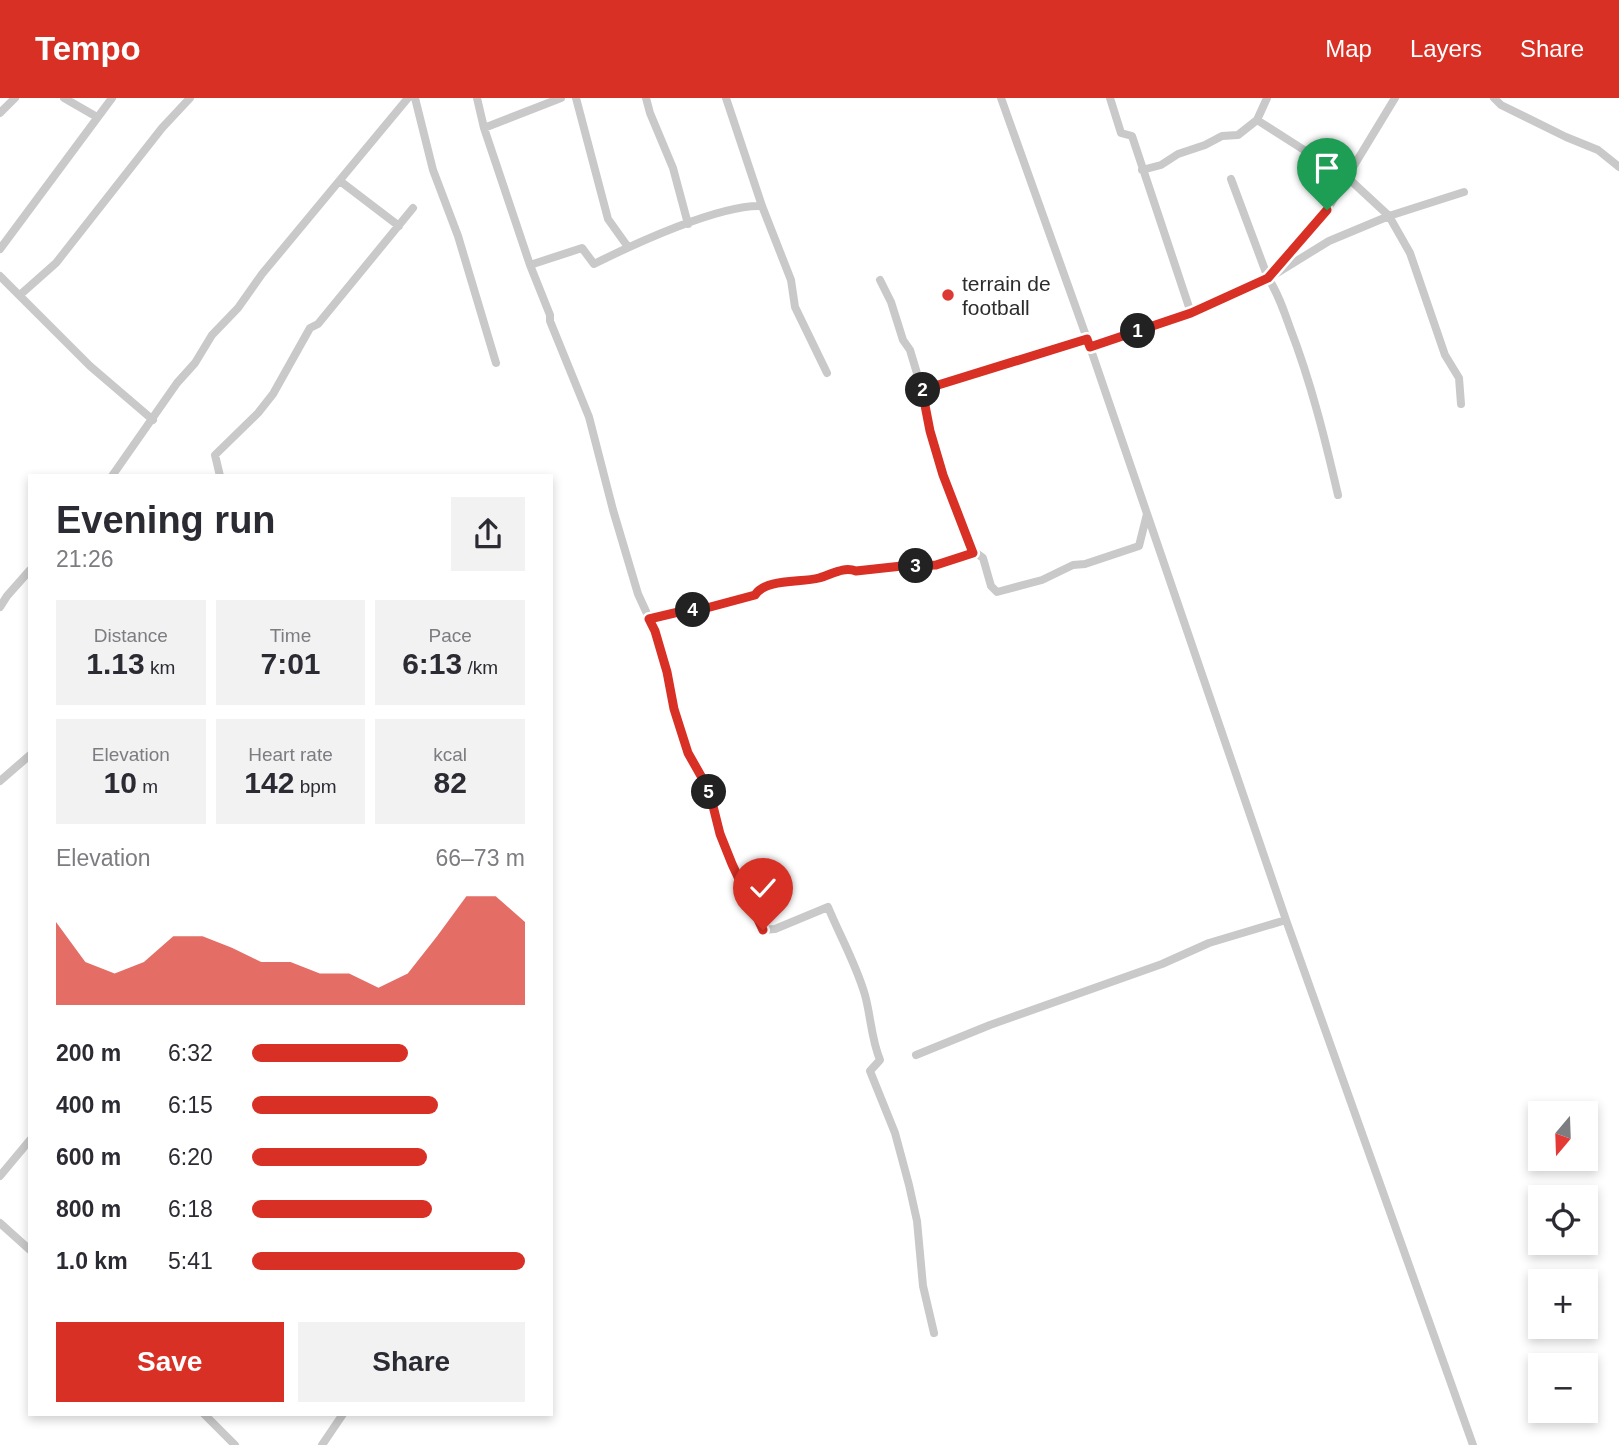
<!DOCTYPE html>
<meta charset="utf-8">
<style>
body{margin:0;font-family:Arial,sans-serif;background:#f2f2f3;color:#2b2b33;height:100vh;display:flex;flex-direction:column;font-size:26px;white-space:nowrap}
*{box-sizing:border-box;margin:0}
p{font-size:23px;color:#7c7c81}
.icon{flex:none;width:38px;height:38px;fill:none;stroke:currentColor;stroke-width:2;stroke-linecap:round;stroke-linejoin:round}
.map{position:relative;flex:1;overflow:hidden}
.sheet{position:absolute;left:28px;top:376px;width:525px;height:942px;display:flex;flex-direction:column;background:#fff;border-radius:0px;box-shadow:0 4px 10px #0003}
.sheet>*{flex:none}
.needle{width:46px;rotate:199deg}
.controls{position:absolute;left:1528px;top:1003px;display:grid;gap:14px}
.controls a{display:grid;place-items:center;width:70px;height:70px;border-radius:0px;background:#fff;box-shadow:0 4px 10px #0003;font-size:35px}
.pin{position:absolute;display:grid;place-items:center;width:60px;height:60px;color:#fff;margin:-72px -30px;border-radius:50% 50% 50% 0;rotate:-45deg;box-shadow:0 0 7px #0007}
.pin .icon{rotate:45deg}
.km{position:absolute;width:35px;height:35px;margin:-18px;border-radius:50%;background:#222;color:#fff;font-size:19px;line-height:35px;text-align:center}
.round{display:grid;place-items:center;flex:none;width:74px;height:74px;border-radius:0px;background:#f2f2f3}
.head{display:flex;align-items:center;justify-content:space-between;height:119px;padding:0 28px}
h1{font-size:38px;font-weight:700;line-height:52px}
.figures{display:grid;grid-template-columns:repeat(3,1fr);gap:10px;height:119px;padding:7px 28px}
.figures div{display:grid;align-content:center;border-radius:0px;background:#f2f2f3;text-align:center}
.figures b{font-size:30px;font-weight:700}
.figures small{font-size:19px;font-weight:400}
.figures p{font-size:19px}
.chart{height:196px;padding:14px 28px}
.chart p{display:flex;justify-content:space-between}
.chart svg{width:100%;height:126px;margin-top:7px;fill:#d93025;opacity:.7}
.button{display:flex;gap:14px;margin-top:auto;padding:14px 28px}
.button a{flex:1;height:80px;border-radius:0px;background:#d93025;color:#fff;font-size:28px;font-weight:700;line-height:80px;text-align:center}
.button a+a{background:#f2f2f3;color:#2b2b33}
ul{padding:0 28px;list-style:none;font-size:23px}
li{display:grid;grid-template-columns:112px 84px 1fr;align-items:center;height:52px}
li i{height:18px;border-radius:9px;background:#d93025}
header{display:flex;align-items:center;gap:42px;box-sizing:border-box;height:98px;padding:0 35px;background:#d93025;color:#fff}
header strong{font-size:33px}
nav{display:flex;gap:38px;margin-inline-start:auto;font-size:24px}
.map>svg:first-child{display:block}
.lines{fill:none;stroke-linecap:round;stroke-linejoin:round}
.minor{stroke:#c9c9c9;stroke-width:8}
.route-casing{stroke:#fff;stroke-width:14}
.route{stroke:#d93025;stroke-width:9}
.poi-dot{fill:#de3834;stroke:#fff;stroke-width:2.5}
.labels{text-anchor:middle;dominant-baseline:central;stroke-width:7;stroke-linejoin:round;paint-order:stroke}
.poi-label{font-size:21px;fill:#2c2c2c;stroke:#fff;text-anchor:start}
</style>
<header>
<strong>Tempo</strong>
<nav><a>Map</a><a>Layers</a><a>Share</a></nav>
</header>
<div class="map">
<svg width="1619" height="1347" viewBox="0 0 1619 1347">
<rect width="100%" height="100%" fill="#fff"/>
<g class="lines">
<path class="minor" d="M64 0 97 19
M415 0 433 72 458 138 496 265
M477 0 484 30 530 167 550 217V223L589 319 613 412 638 496 655 533 667 574 674 611 688 655 709 692 720 736 732 766 763 832 775 831 828 809C840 838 856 866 865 897 871 919 871 940 880 962L870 973 895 1035 909 1087 917 1123 923 1188 934 1235
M576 0 608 121 628 149
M646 0 650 15 673 70 688 126
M726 0 762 108 791 182 795 209 827 275
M1001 0 1090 249 1286 822 1473 1347
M1110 0 1121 35 1132 38 1191 215
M1494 0 1501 7 1566 39 1598 52 1619 69
M0 15 15 0
M1257 22 1348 80 1389 118 1410 155 1445 257 1459 280 1461 306
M484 30 561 0
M1142 72 1161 67 1178 56 1205 47 1222 38 1238 37 1257 22 1267 0
M1231 81 1268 180C1278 195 1284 213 1290 230 1311 284 1325 341 1338 397
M340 83 399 128
M0 151 112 0
M530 167 582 150 594 166C634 146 720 106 762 108
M1277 175 1329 143 1389 118 1464 94
M0 178 90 268 153 322
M880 182 891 204 903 242 910 252 922 292 930 333 951 398 971 451 983 460 991 488 997 494 1042 482 1073 467 1085 466 1139 448 1147 416
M21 196 56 165 162 30 190 0
M1090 249 1191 215 1268 180 1327 112 1395 0
M922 292 1087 241
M112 378 177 285 195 265 212 237 238 210 262 176 408 0
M220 378 215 357 258 315 273 296 310 230 318 226 413 110
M0 509 7 498 30 472
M648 521 687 512H699L750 499 755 497 759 492 777 486 816 481 849 470 856 473 902 468 936 467 973 455
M0 683 30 657
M916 957 990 927 1162 866 1209 845 1286 822
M0 1078 30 1042
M0 1125 30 1152
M204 1316 235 1347
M322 1347 343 1316"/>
</g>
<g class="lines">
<defs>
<path id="route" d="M763 832 732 766 720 736 709 692 688 655 674 611 667 574 655 533 649 521 687 512H699L755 497C766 480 801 485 819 480 831 477 843 468 856 473L902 468 936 467 973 455 943 377 930 333 922 292 1087 241 1090 249 1191 215 1268 180 1327 112"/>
</defs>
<use href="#route" class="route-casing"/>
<use href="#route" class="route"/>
</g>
<circle class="poi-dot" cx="948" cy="197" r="7"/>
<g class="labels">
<g class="poi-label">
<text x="962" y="185">terrain de<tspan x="962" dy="24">football</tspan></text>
</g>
</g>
</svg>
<div class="controls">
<a><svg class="needle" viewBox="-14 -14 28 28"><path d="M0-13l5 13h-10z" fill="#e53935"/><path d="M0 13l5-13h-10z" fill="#7c7c81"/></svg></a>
<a><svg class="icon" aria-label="locate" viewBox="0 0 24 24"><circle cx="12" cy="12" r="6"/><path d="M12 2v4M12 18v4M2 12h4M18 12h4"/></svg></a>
<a>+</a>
<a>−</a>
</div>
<div class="pin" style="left:1327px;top:112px;background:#1e9e55"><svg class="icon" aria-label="arrive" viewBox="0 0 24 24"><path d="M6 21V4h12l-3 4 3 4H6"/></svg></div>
<div class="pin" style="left:763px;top:832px;background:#d93025"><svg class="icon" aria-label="check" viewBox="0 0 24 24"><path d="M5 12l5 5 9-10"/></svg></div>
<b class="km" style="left:1138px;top:233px">1</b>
<b class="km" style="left:923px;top:292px">2</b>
<b class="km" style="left:916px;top:468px">3</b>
<b class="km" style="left:693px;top:512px">4</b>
<b class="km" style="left:709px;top:694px">5</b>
<section class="sheet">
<div class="head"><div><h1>Evening run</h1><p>21:26</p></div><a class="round"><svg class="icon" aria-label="share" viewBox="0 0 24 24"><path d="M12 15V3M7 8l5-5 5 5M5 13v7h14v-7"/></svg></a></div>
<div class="figures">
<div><p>Distance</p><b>1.13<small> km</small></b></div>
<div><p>Time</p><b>7:01</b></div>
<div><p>Pace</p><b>6:13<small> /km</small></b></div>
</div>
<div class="figures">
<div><p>Elevation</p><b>10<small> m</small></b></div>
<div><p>Heart rate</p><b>142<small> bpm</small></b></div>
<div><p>kcal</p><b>82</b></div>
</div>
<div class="chart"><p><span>Elevation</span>66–73 m</p>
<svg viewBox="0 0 160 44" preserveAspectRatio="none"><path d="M0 44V15L10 29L20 33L30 29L40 20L50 20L60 24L70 29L80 29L90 33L100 33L110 38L120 33L130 20L140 6L150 6L160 15V44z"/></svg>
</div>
<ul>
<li><b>200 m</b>6:32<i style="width:57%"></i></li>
<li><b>400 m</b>6:15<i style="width:68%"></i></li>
<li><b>600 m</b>6:20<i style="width:64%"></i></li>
<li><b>800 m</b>6:18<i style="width:66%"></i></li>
<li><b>1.0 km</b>5:41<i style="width:100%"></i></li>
</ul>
<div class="button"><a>Save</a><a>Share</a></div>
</section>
</div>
